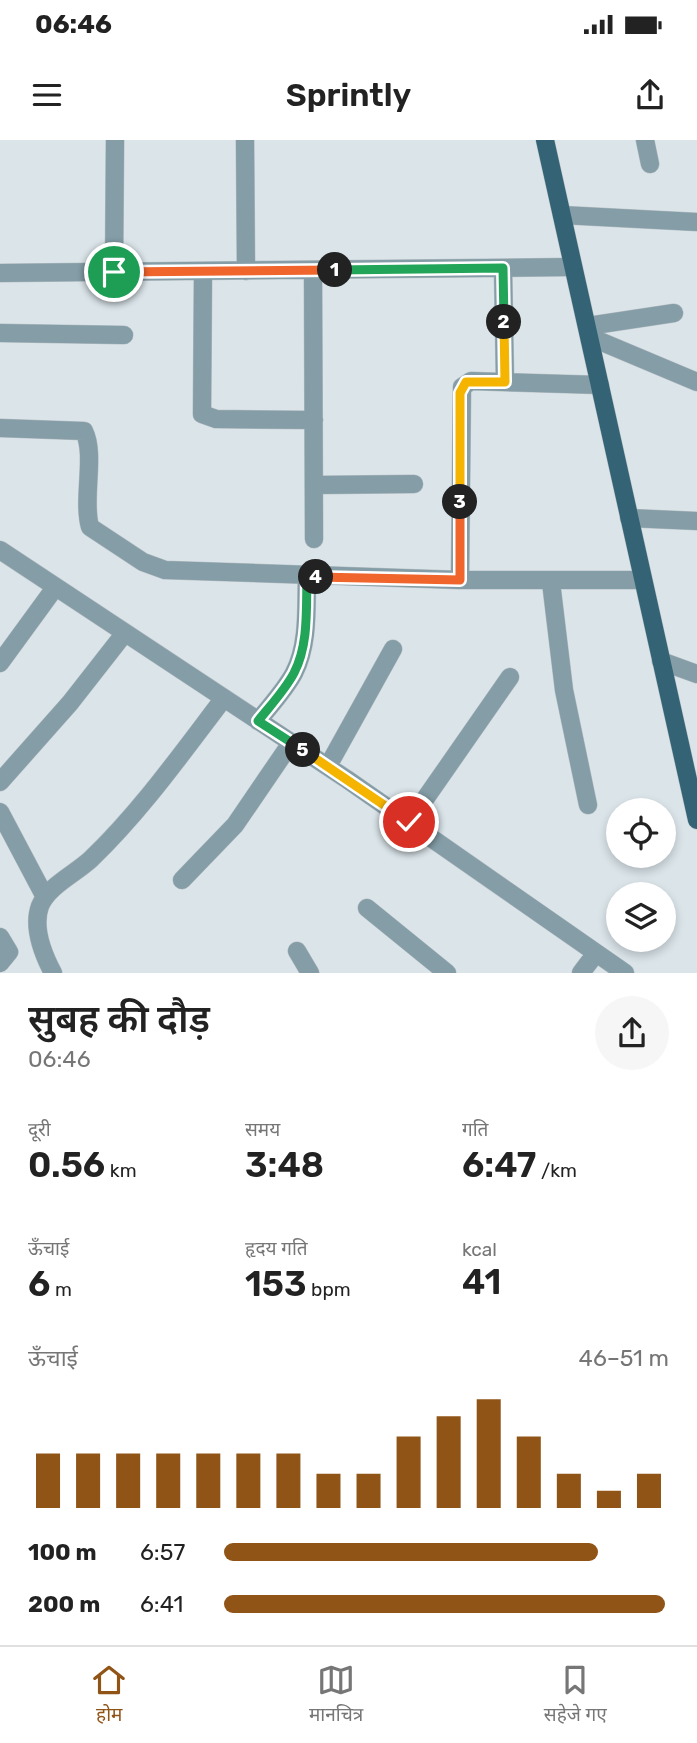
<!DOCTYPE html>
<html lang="hi">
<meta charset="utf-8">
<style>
body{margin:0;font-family:Rubik,"Noto Sans Devanagari",sans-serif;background:#f6f6f6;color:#222;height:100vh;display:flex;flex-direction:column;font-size:26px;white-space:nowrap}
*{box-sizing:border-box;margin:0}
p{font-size:23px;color:#767676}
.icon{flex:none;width:38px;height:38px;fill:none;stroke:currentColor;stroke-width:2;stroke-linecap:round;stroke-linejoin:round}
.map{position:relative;height:833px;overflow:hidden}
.sheet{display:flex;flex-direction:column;background:#fff;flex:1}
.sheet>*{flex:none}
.fabs{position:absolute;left:606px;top:658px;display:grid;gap:14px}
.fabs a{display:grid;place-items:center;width:70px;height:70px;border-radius:50%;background:#fff;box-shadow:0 4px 10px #0003;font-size:35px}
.pin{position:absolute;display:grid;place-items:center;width:60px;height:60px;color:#fff;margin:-30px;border:4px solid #fff;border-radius:50%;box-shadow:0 2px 7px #0007}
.km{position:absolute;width:35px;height:35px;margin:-18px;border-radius:50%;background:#222;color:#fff;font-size:19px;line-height:35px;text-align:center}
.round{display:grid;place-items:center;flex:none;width:74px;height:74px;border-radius:37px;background:#f6f6f6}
.head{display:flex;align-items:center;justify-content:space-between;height:119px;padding:0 28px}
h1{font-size:38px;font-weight:600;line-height:52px}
.figures{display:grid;grid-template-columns:repeat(3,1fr);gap:10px;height:119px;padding:7px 28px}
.figures div{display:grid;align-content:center}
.figures b{font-size:35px;font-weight:600}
.figures small{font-size:19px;font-weight:400}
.figures p{font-size:19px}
.chart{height:196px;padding:14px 28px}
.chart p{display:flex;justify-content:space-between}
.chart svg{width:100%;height:126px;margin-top:7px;stroke:#915417;stroke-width:6}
ul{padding:0 28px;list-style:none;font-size:23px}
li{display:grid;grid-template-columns:112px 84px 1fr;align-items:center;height:52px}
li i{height:18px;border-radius:9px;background:#915417}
.status{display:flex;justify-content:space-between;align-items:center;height:49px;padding:0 35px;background:#fff;direction:ltr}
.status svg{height:19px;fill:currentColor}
header{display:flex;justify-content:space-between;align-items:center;height:91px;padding:0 28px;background:#fff;font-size:32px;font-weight:600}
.dock{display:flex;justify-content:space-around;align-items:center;height:98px;border-top:2px solid #e0e0e0;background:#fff;font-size:19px;color:#767676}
.dock a{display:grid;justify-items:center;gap:4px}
.dock .current{color:#915417}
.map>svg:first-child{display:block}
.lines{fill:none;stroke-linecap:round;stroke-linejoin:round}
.minor-casing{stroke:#b7bfc4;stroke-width:19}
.major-casing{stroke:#b7bfc4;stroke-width:19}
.minor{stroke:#849da7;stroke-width:18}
.major{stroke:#336375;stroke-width:18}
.split-1-casing{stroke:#fff;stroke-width:14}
.split-2-casing{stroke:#fff;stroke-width:14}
.split-3-casing{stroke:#fff;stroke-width:14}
.split-4-casing{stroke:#fff;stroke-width:14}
.split-5-casing{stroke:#fff;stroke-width:14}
.split-6-casing{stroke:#fff;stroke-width:14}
.split-1{stroke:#f0652b;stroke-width:9}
.split-2{stroke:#22a559;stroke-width:9}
.split-3{stroke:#f5b400;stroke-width:9}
.split-4{stroke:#f0652b;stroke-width:9}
.split-5{stroke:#22a559;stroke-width:9}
.split-6{stroke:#f5b400;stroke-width:9}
</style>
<div class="status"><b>06:46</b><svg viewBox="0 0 49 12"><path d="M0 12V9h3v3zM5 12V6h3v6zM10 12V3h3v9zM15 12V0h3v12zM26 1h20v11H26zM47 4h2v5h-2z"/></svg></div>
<header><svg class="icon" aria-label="menu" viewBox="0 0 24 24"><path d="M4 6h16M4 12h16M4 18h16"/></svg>Sprintly<svg class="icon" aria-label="share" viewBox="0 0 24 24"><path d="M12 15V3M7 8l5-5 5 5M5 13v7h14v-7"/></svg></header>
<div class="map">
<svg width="697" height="833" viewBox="0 0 697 833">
<rect width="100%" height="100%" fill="#dae4e9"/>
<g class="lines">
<defs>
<path id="minor" d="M245 0 246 131
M645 0 650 24
M562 75 697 82
M503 128 505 242
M313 130 314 399
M114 132 115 0
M203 132 202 274 216 279 314 280
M0 133 573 127
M588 186 674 173
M0 193 124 195
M590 197 697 242
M0 288 84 291C96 315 82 359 90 387L143 422 165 430 460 440H643
M314 345 414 344
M629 378 697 381
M0 410 348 640 625 833
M460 440 462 247 471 241 600 245
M551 442 564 550 588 665
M661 521 697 534
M0 523 54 449
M258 581C270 566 285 550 294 533 309 504 306 468 307 436
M328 626 393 509
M0 642 70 563 124 494
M0 672 45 757
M409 682 510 537
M182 740 235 685 291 603
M367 768 447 833
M0 797 9 812 0 823
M297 811 310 833
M53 833C43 814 32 788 40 766 48 746 75 734 91 719 141 671 182 613 224 558
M581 833 596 813"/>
<path id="major" d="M545 0 697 680"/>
</defs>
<use href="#minor" class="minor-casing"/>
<use href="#major" class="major-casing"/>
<use href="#minor" class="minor"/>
<use href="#major" class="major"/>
</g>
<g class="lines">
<defs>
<path id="split-1" d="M114 132 335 130"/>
<path id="split-2" d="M335 130 503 128 504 182"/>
<path id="split-3" d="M460 362V253L466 242H505L504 182"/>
<path id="split-4" d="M316 437 460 440V362"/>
<path id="split-5" d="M303 610 258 581C270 566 285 550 294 533 309 504 306 468 307 436L316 437"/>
<path id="split-6" d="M303 610 409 682"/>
</defs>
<use href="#split-1" class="split-1-casing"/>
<use href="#split-2" class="split-2-casing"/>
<use href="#split-3" class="split-3-casing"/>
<use href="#split-4" class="split-4-casing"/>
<use href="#split-5" class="split-5-casing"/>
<use href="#split-6" class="split-6-casing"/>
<use href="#split-1" class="split-1"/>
<use href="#split-2" class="split-2"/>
<use href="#split-3" class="split-3"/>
<use href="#split-4" class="split-4"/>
<use href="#split-5" class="split-5"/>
<use href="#split-6" class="split-6"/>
</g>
</svg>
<div class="fabs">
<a><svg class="icon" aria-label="locate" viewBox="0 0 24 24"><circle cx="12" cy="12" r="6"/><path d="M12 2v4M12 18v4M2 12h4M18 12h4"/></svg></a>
<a><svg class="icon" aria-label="layers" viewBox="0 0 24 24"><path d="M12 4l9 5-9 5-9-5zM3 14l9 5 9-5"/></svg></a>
</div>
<div class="pin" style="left:114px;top:132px;background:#1e9e55"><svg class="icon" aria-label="arrive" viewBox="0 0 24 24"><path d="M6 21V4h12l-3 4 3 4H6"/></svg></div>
<div class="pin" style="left:409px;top:682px;background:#d93025"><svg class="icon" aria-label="check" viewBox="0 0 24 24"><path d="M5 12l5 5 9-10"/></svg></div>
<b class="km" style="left:335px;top:130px">1</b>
<b class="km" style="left:504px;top:182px">2</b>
<b class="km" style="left:460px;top:362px">3</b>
<b class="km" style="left:316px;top:437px">4</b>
<b class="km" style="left:303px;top:610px">5</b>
</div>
<section class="sheet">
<div class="head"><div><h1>सुबह की दौड़</h1><p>06:46</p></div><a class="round"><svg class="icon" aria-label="share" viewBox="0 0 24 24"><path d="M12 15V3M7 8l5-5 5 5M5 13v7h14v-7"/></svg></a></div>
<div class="figures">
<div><p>दूरी</p><b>0.56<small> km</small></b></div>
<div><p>समय</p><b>3:48</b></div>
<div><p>गति</p><b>6:47<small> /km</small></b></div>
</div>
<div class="figures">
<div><p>ऊँचाई</p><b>6<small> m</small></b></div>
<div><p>हृदय गति</p><b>153<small> bpm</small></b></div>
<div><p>kcal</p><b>41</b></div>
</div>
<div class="chart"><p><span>ऊँचाई</span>46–51 m</p>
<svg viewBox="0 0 160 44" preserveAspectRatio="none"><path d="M5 44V25M15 44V25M25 44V25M35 44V25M45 44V25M55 44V25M65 44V25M75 44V32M85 44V32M95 44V19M105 44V12M115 44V6M125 44V19M135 44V32M145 44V38M155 44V32"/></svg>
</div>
<ul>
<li><b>100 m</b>6:57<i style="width:84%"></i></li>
<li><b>200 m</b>6:41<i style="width:99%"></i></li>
</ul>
</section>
<nav class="dock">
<a class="current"><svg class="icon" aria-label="home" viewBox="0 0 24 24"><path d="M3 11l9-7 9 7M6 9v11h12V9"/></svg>होम</a>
<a><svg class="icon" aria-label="map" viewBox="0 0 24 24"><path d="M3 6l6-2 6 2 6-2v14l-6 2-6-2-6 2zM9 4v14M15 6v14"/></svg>मानचित्र</a>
<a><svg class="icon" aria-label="saved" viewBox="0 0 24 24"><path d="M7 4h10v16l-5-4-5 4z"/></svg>सहेजे गए</a>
</nav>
